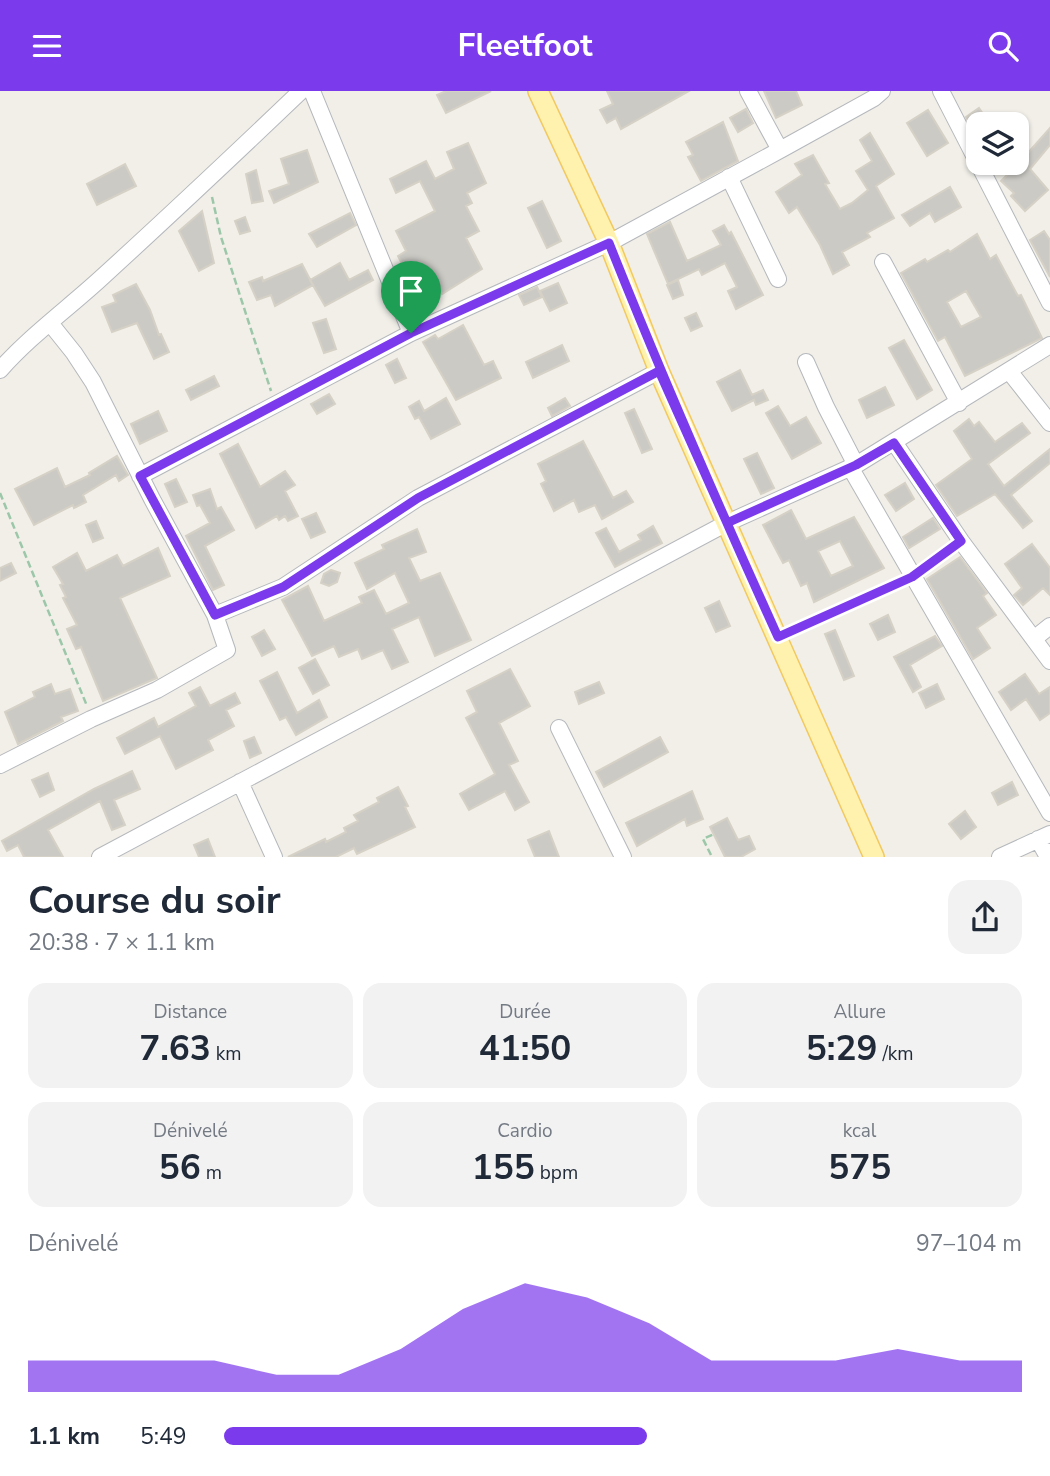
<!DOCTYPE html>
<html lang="fr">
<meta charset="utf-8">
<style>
body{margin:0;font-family:"Nunito Sans",sans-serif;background:#f2f2f3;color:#1f2937;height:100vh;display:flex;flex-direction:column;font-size:26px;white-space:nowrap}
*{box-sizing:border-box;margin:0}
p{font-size:23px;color:#747a83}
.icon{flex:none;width:38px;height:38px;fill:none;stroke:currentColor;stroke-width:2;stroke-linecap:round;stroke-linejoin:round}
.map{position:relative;height:766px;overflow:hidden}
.sheet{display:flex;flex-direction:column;background:#fff;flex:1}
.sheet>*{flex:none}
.fabs{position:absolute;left:966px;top:21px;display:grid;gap:14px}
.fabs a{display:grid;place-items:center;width:63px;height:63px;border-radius:14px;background:#fff;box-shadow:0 2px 5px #0004;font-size:35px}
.pin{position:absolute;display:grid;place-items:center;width:60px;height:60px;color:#fff;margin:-72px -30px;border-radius:50% 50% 50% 0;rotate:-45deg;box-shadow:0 0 7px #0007}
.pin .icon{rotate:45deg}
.round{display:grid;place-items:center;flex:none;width:74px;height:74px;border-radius:21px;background:#f2f2f3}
.overview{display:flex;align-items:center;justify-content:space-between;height:119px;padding:0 28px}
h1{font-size:38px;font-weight:700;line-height:52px}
.metrics{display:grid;grid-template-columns:repeat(3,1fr);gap:10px;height:119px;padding:7px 28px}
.metrics div{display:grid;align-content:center;border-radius:18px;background:#f2f2f3;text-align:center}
.metrics b{font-size:35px;font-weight:700}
.metrics small{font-size:19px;font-weight:400}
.metrics p{font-size:19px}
.chart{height:196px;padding:14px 28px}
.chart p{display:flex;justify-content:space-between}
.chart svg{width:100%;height:126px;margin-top:7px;fill:#7c3aed;opacity:.7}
ul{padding:0 28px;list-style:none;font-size:23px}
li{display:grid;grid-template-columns:112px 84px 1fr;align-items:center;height:52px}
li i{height:18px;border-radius:9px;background:#7c3aed}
header{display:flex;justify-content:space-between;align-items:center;height:91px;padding:0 28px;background:#7c3aed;color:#fff;font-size:32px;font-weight:700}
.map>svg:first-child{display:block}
.building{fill:#cccac5;stroke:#d6d1c6;stroke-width:2;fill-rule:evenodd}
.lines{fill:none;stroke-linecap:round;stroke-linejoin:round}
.minor-casing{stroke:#b5b8bc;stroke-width:18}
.major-casing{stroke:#f2c960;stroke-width:22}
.path{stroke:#9cc7a9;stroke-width:2.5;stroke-dasharray:7 3.5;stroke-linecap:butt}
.minor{stroke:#fff;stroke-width:16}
.major{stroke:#fff2af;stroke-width:19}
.route-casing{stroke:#fff;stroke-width:14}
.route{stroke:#7c3aed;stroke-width:9}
</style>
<header><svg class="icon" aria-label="menu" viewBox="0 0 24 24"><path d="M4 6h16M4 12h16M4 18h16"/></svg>Fleetfoot<svg class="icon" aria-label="search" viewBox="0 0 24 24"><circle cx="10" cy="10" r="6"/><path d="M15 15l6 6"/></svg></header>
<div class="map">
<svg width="1050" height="766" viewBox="0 0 1050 766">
<rect width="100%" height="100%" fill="#f1efe8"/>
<path class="building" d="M446 0H491L446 22 437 4Z
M607 0H689L621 38 616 27 607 32 600 19 613 13Z
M764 0H796L802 14 776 27Z
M979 17 990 33H978V47L966 26Z
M746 18 753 32 738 41 730 27Z
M928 19 948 52 927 65 907 32Z
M723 31 738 70 701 90 688 66 693 64 686 51Z
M1050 37V54L1030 78 1048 99 1025 120 1011 105 1014 102 1001 90 1009 82 1003 72H1017V47L1027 63Z
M870 42 894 83 876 95 894 127 867 142 870 146 842 161 849 174 833 183 820 154 797 116 789 122 776 101 802 84 795 73 813 64 829 92 825 93 840 118 852 112 868 99 856 80 872 70 860 49Z
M468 52 486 92 467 102 472 112 466 115 479 140 466 147 482 178 442 203 425 176 408 184 398 165 406 160 396 140 435 120 420 90 396 102 390 88 426 70 435 88 454 78 447 61Z
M307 59 318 91 274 112 269 100 289 93 281 68Z
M125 73 136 95 97 114 87 93Z
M256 79 263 110 252 112 246 83Z
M950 96 961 116 935 131 930 122 910 135 902 124Z
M542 110 561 150 547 157 528 117Z
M202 120 214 172 199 180 179 140Z
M350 122 356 134 317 156 309 143Z
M245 126 250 140 240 143 235 130Z
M670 131 687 170 721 154 713 140 724 134 729 143 731 141 763 204 736 218 728 200 737 196 725 172 702 184 699 178 668 193 647 143Z
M1044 140 1050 149V186L1030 149Z
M977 143 990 168 996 164 1018 205 1021 204 1042 247 965 285 945 246 938 250 901 182 925 168 927 171 948 159 950 161ZM966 200 981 226 961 236 947 211Z
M340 172 349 189 368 179 373 189 325 215 310 189Z
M302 173 313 194 275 215 271 204 257 209 249 191 262 186 263 190Z
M678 189 683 204 673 208 667 194Z
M558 192 567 212 550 220 540 200Z
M136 193 150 219 159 244 161 243 169 261 154 268 137 232 112 241 102 216 116 211 113 204Z
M537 196 542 206 524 214 519 204Z
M696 222 702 235 691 240 685 227Z
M326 228 336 258 324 262 313 232Z
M463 234 484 274 493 270 501 287 456 309 423 251 435 244 438 248Z
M904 249 932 299 917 308 889 257Z
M562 254 569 270 533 287 526 271Z
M397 268 406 287 395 292 386 274Z
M740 279 752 304 763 299 768 309 756 314 754 309 732 320 717 291Z
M214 285 219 295 191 309 186 299Z
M885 296 894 314 867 327 859 309Z
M329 303 335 313 317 323 311 313Z
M446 307 460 333 431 348 419 326 415 328 409 316 419 310 424 320Z
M565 307 570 315 552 325 548 317Z
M778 315 790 335 806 326 821 352 792 368 766 322Z
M634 318 652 358 642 362 625 322Z
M158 320 167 340 140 353 131 333Z
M969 328 974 335 979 331 995 351 1022 332 1030 342 988 373 1004 395 1050 358V372L1011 404 1032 430 1023 437 995 403 957 425 936 394 972 368 954 340Z
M583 350 613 407 626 400 633 411 602 428 595 414 579 421 574 409 554 420 541 393 546 390 538 373Z
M238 353 260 396 285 380 295 394 285 400 298 425 288 430 285 425 279 429 277 425 256 437 220 363Z
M757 362 774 397 761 403 744 368Z
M117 365 128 384 119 390 116 384 83 404 86 411 74 417 73 414 34 434 15 398 57 377 65 396 90 384 89 382Z
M176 388 187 411 175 416 165 393Z
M905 392 914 408 896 420 885 404Z
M210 398 217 418 221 416 234 439 205 455 224 494 213 499 186 445 210 432 200 414 197 415 193 404Z
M791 419 806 448 854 426 884 477 814 511 807 492 801 495 789 469 783 472 763 434ZM840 450 853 475 831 485 818 460Z
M316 422 325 441 311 447 302 428Z
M933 427 940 438 909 457 903 446Z
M96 430 103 447 93 451 86 434Z
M653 435 662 452 615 476 596 442 606 437 619 461 641 449 638 444Z
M417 438 426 461 409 467 420 490 440 482 471 549 435 565 419 526 392 538 408 571 392 578 383 559 362 568 358 558 339 566 334 555 312 565 282 509 308 495 324 530 362 512 359 506 374 499 386 523 409 512 395 482 367 498 355 472 384 458 382 454Z
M1032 453 1050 477V504L1043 497 1023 514 1014 504 1022 497 1005 473Z
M158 457 170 485 120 507 157 587 103 610 81 556 76 558 67 538 77 534 63 507 66 506 60 494 63 493 53 476 77 462 86 480 117 464 123 475Z
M960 466 987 502 983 505 996 524 977 537 990 557 973 568 927 488Z
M11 472 16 482 0 490V477Z
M331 479 340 482 337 491 329 495 321 492 324 483Z
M719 510 730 535 716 541 705 517Z
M888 524 895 541 878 549 870 533Z
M264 539 275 558 262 565 252 546Z
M835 539 854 585 844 589 825 543Z
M935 545 942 555 910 574 921 596 913 601 894 566Z
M315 568 329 594 313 603 299 577Z
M510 578 530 615 499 632 518 670 509 674 529 711 515 719 505 700 469 719 460 703 495 683 466 627 477 621 467 600Z
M277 581 297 622 319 609 327 626 296 644 286 626 280 629 260 590Z
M1025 583 1039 603 1050 596V622L1040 629 1026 608 1011 619 999 601Z
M599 591 604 602 579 613 575 601Z
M51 593 55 603 70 598 78 620 61 626 63 630 18 653 5 621 35 606 33 601Z
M937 593 944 608 926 617 919 602Z
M200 596 210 615 235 602 240 612 226 619 234 635 208 649 213 659 176 678 160 645 125 663 117 647 154 627 158 636 196 615 189 602Z
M254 646 261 662 250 667 244 650Z
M660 646 668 661 604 696 596 681Z
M132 680 140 698 114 709 125 734 112 739 100 710 48 739 63 766H24L18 754 7 760 2 750 94 698Z
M48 682 54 699 40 706 32 689Z
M1012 691 1018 704 998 714 992 702Z
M398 696 408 715 405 716 415 736 357 763 354 757 336 766H288L325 748 326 751 346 741 344 737 358 730 354 724 379 711 377 707Z
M692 700 703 728 687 735 685 728 637 755 626 732Z
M965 720 976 736 961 748 949 733Z
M727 727 738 749 749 745 755 758 741 766H725L710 736Z
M549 740 559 766H535L528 749Z
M208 748 215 766H199L194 754Z"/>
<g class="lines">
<defs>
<path id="minor" d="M312 0 411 242
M941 0 1050 212
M780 59 874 7 882 0
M729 86 778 188
M883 171 959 312
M806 271 826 316 856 374
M0 279C29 246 66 219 99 189 167 127 234 64 301 0
M1009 280 1050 332
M894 351 961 450 1050 570
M850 376 1050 722
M140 385 411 242 609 152 780 59 748 0
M215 524 283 496 418 407 659 280
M1035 547 1050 535
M559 637 623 766
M0 674 91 628 157 599 227 559 215 524 152 408 93 291 74 262 50 232
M240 691 274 766
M1038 748 1048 766
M100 766 727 432 856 374 1050 254
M1000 766 1050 743"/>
<path id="major" d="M538 0 609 152 659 280 874 766"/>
</defs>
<use href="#minor" class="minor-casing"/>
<use href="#major" class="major-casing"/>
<path class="path" d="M212 106 221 146 271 300
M0 402 87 615
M925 477 950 458
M792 540 901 491
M711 764 703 748 714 743"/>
<use href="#minor" class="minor"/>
<use href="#major" class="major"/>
</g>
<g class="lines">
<defs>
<path id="route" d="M411 242 140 385 215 524 283 496 418 407 659 280 727 432 856 374 894 352 961 450 912 486 778 546C719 416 662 285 609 152L411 242"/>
</defs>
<use href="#route" class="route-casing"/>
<use href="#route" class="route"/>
</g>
</svg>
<div class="fabs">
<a><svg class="icon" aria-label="layers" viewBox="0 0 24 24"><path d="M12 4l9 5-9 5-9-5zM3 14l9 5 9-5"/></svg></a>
</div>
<div class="pin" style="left:411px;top:242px;background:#1e9e55"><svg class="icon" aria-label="arrive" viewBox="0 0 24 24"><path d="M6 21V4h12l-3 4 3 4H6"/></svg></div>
</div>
<section class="sheet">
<div class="overview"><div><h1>Course du soir</h1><p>20:38 · 7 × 1.1 km</p></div><a class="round"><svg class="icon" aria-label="share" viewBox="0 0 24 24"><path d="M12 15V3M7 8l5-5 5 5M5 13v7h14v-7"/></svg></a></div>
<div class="metrics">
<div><p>Distance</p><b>7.63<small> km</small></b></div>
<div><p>Durée</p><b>41:50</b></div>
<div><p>Allure</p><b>5:29<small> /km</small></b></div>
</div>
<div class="metrics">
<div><p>Dénivelé</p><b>56<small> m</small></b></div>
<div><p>Cardio</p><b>155<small> bpm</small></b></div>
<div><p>kcal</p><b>575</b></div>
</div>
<div class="chart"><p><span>Dénivelé</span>97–104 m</p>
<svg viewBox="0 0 160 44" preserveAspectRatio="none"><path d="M0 44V33L10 33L20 33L30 33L40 38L50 38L60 29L70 15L80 6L90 11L100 20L110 33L120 33L130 33L140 29L150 33L160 33V44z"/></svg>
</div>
<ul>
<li><b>1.1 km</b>5:49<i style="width:53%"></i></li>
</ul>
</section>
